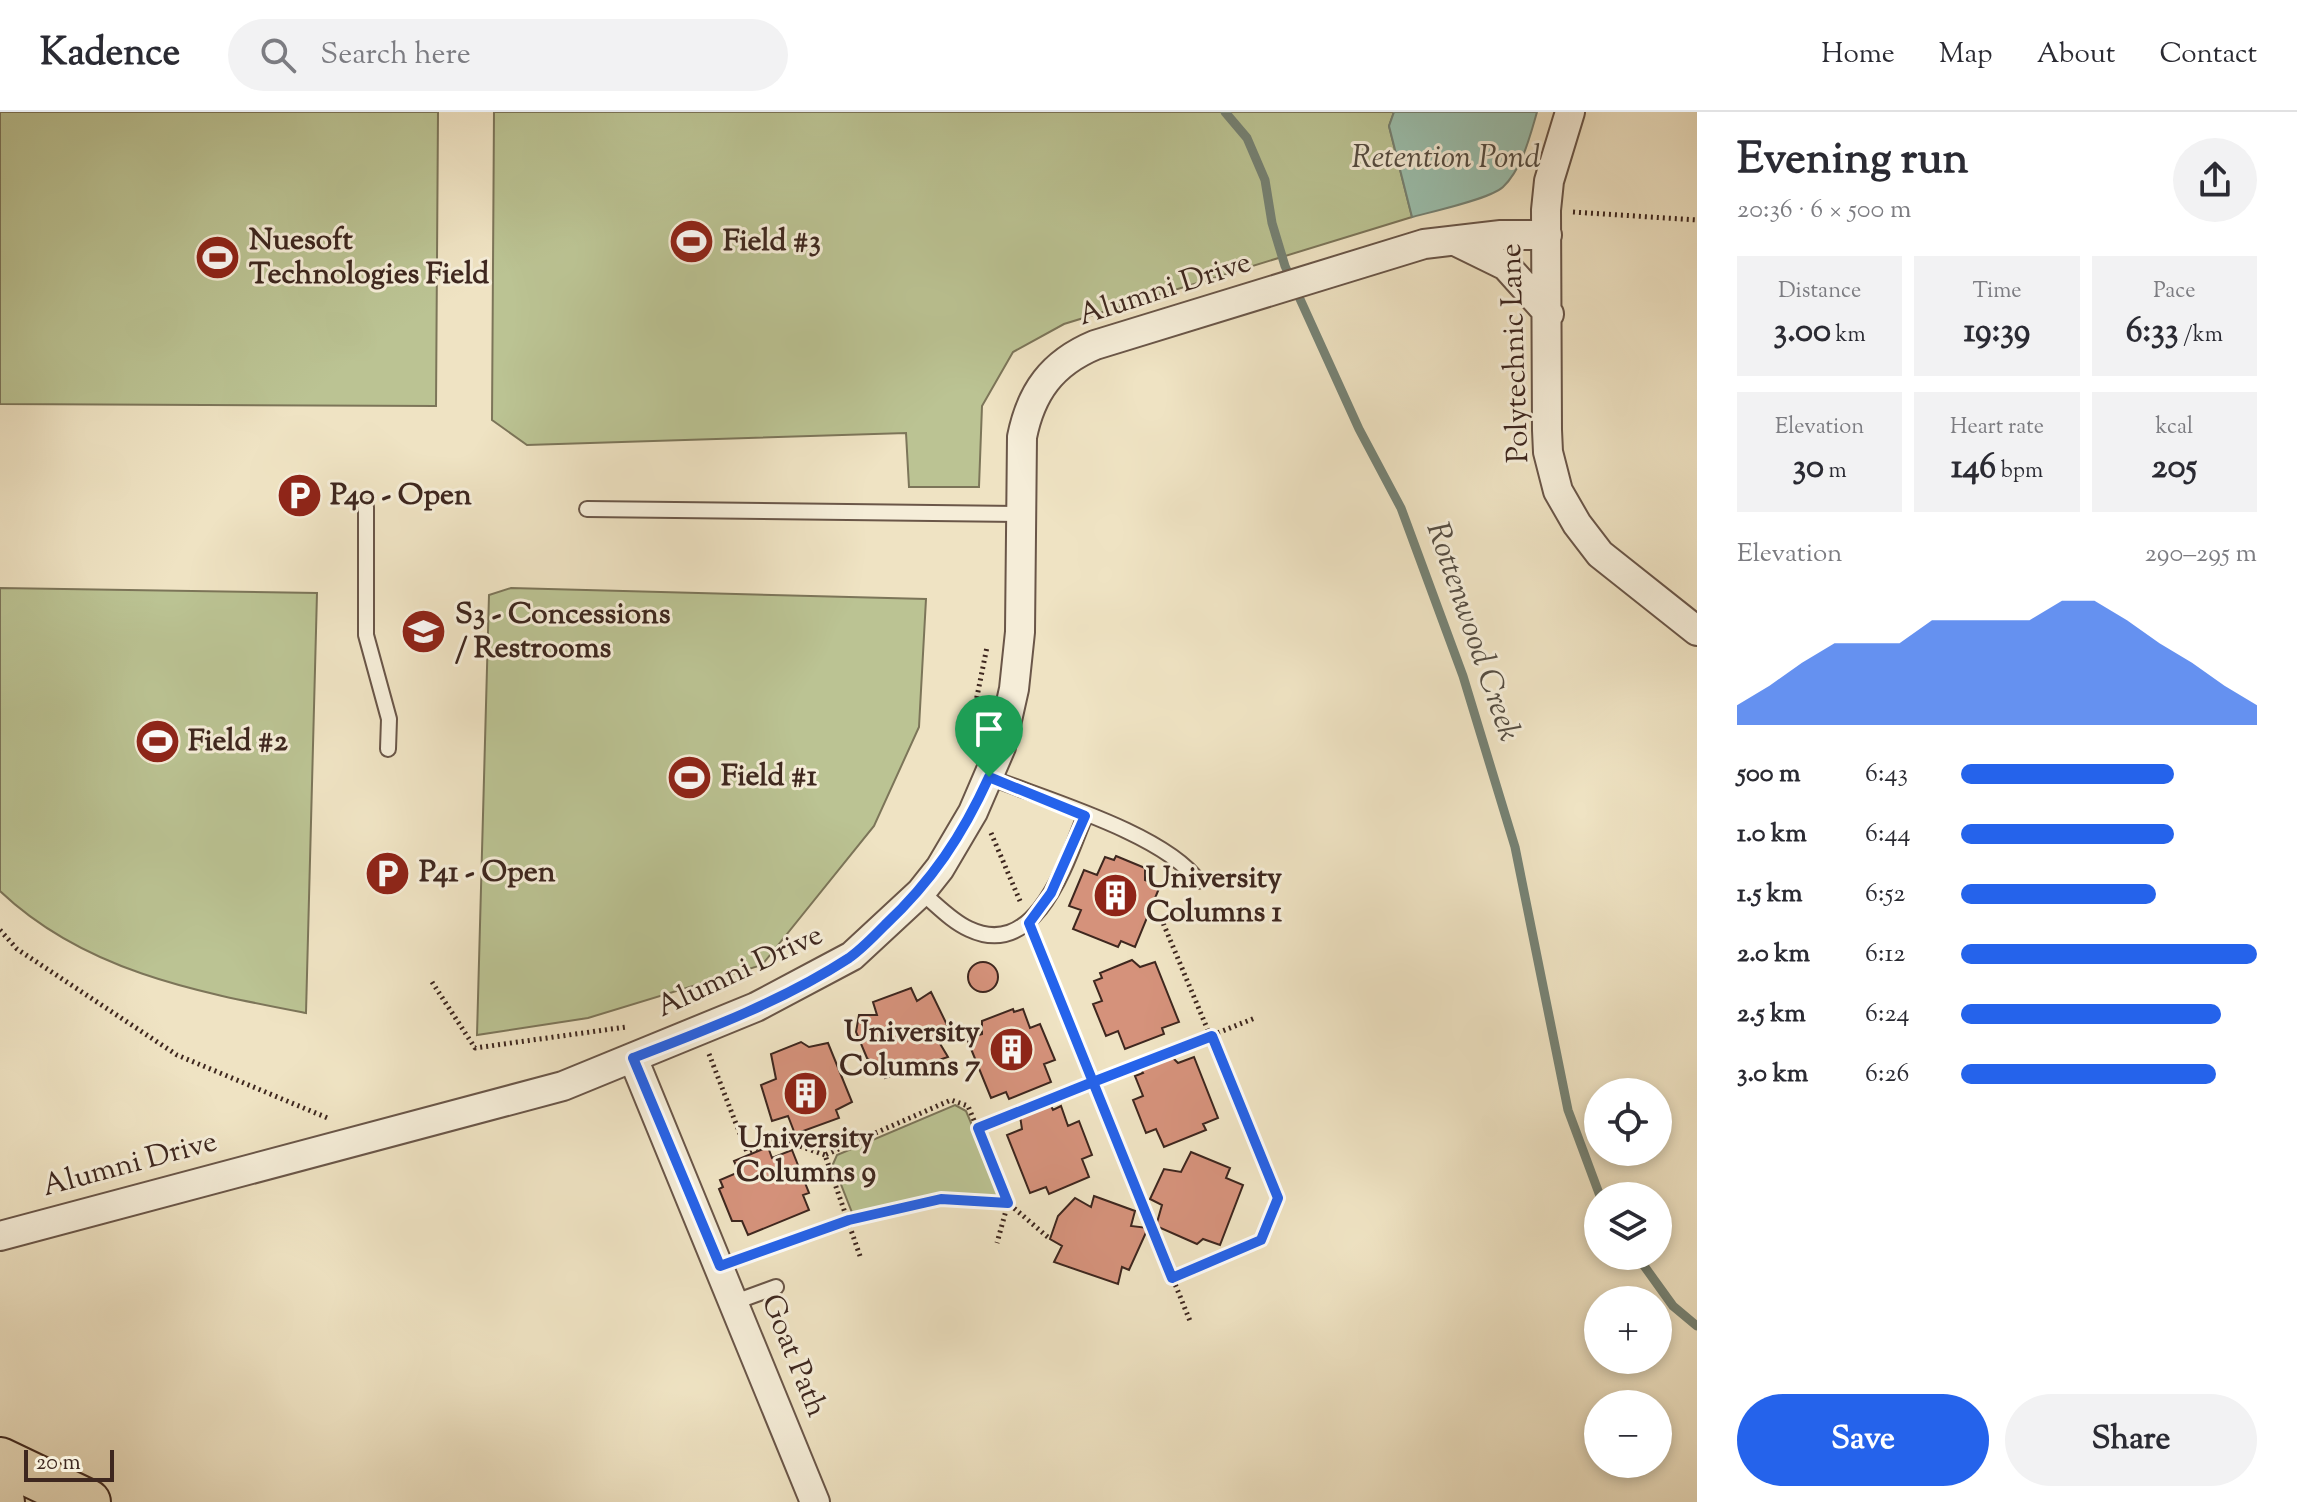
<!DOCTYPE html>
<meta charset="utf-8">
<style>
body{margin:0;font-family:"Sorts Mill Goudy",serif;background:#f2f2f3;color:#2b2b33;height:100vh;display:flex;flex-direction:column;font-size:30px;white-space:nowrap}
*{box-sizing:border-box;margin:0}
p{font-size:26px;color:#7c7c81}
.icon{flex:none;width:44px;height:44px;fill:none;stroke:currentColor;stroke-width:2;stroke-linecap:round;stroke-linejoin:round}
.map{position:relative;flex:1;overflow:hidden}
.details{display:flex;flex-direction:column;background:#fff;width:600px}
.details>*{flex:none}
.buttons{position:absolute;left:1584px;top:966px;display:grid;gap:16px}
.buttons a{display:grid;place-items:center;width:88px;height:88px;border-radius:50%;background:#fff;box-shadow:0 4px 12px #0003;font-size:40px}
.scale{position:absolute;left:24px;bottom:20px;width:90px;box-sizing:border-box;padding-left:8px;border:4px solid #3e271f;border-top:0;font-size:22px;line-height:28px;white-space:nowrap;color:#3e271f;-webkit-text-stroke:6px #f5edd8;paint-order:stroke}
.pin{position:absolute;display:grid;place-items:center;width:68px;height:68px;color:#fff;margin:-82px -34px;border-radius:50% 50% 50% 0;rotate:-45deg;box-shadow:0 0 8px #0007}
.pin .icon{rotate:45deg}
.round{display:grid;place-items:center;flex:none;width:84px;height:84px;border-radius:42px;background:#f2f2f3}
.head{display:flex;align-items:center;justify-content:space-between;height:136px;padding:0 40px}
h1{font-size:44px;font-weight:800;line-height:60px}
.metrics{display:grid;grid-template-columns:repeat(3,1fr);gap:12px;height:136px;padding:8px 40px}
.metrics div{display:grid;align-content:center;border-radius:0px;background:#f2f2f3;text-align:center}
.metrics b{font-size:34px;font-weight:800}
.metrics small{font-size:22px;font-weight:400}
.metrics p{font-size:22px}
.chart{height:224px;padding:16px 40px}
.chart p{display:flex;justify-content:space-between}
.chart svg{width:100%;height:144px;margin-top:8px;fill:#2563eb;opacity:.7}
.button{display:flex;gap:16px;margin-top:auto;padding:16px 40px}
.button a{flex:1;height:92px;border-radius:48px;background:#2563eb;color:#fff;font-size:32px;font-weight:800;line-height:92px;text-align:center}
.button a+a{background:#f2f2f3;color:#2b2b33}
ul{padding:0 40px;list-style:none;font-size:26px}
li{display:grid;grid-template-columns:128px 96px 1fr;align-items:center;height:60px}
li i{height:20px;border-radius:10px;background:#2563eb}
header{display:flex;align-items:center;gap:48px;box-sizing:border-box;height:112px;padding:0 40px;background:#fff;border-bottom:2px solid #e1e1e2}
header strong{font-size:38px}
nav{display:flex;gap:44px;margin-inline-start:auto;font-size:28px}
.search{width:560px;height:72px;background:#f2f2f3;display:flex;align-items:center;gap:20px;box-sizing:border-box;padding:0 28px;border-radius:44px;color:#7c7c81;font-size:30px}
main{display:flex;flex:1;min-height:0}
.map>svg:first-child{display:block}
.green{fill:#bbc393;stroke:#7c7559;stroke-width:2}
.water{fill:#9bbfad;stroke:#768274;stroke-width:2}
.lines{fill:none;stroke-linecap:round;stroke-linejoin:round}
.stream{stroke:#768274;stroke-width:9}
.building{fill:#d5927b;stroke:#3e271f;stroke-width:2}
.lane-casing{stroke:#6a5648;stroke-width:18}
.street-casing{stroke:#6a5648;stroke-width:32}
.primary-casing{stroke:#3e271f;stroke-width:48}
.path{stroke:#3e271f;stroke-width:5;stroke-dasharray:2 4;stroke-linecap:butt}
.lane{stroke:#f5edd8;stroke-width:14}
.street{stroke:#f5edd8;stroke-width:28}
.primary{stroke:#efe3c3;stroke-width:44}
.route-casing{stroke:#fff;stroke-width:16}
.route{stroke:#2563eb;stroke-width:10}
.labels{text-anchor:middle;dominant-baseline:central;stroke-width:6;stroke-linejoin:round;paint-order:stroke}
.poi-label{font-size:30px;font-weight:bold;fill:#3e271f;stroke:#f5edd8;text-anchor:start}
.street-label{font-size:30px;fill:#3e271f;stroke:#f5edd8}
.water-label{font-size:32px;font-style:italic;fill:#554d42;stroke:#f5edd8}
</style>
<header>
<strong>Kadence</strong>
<div class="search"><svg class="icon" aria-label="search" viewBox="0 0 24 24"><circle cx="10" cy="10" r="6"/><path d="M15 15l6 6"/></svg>Search here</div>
<nav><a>Home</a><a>Map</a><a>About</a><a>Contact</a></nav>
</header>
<main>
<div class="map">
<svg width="1697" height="1390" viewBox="0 0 1697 1390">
<rect width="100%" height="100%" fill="#efe3c3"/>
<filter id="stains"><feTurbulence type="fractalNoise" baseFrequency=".0025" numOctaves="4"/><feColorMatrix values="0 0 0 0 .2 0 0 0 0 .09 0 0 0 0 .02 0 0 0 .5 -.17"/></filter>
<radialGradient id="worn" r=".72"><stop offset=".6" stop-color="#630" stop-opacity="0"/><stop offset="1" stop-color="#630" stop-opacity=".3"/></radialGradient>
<path class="green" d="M0 0H438L436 294 0 292Z
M494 0H1394L1389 14 1412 105 1064 212 1013 240 982 294 979 375H909L906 321 527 333 492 308Z
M0 476 317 481 306 901C197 880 84 859 0 779Z
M511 476 926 487 919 615 874 714 762 853 588 906 477 923 489 483Z
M955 993 966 999 1002 1084C949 1080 904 1090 853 1103L833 1052 837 1043Z"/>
<path class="water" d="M1394 0H1537C1530 24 1522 57 1503 75 1490 87 1431 100 1412 105L1389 14Z"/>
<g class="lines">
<path class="stream" d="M1225 0 1247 26 1265 68 1272 111 1285 154 1359 317 1401 396 1463 564 1515 735 1568 998 1600 1084
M1637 1144 1673 1194 1697 1214"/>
</g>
<path class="building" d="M1116 744 1145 756V768L1160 774 1135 835 1121 829 1118 835 1073 817 1081 798 1069 794 1084 758 1097 763 1105 745 1114 748Z
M1132 848 1140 855 1155 850 1179 910 1162 916 1164 922 1125 937 1118 919 1106 924 1093 892 1102 889 1094 869 1102 866 1100 861Z
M968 865a15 15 0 1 1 30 0a15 15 0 1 1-30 0Z
M911 876 917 889 931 880 950 919 936 925 948 945 885 966 879 955 867 946 856 920 859 903H877L873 890Z
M1013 897 1014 900 1023 897 1030 916 1040 912 1055 948 1044 952 1051 970 1009 987 1006 980 991 986 967 927 982 922V909Z
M801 930 809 935 828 931 852 990 836 998 839 1006 795 1022 788 1004 772 1009 761 973 776 967 771 942Z
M1171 944 1178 951 1194 945 1218 1006 1203 1012 1206 1018 1164 1035 1156 1017 1146 1021 1133 988 1143 984 1135 964 1143 961 1140 956Z
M1050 992 1053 998 1061 994 1068 1014 1079 1009 1092 1043 1082 1047 1089 1065 1049 1082 1046 1075 1030 1081 1007 1023 1022 1017 1020 1004Z
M768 1035 772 1046 792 1038 809 1081 803 1083 809 1098 748 1123 742 1109H732L719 1077 723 1075 720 1068 739 1060 734 1049Z
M1191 1040 1230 1056 1226 1066 1243 1073 1220 1133 1203 1127 1197 1132 1156 1114 1162 1093 1150 1087 1164 1057 1181 1060Z
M1094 1084 1135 1099 1131 1114 1148 1116 1129 1158 1122 1155 1118 1172 1054 1150 1062 1134 1050 1127 1058 1104 1075 1086 1091 1095Z"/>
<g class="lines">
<defs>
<path id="lane" d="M366 395V523L389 607 388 637
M587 397 1019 402
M989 665C1044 687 1165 722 1198 769
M921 780C936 792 951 809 969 817 1037 849 1067 748 1085 704
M735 1190 776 1175"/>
<path id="street" d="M1570 0 1549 69 1546 98 1547 318 1548 340 1558 379 1577 412 1600 442 1697 519
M1457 130 1506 154 1549 202
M633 946 815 1390
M0 1124 563 974 756 895 852 844 921 780 940 756 973 700 1001 635 1014 577 1020 520 1022 325C1031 280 1052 251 1095 233L1424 132 1501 123H1547"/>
<path id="primary" d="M0 1348 88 1390
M0 1389 2 1390"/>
</defs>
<use href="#lane" class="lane-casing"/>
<use href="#street" class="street-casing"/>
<use href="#primary" class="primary-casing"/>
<path class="path" d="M1573 100 1697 108
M966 639 987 535
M991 721 1020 789
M1161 806 1278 1086 1261 1128 1172 1166
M0 818 17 837 177 943 330 1007
M1036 828 1190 1209
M432 870 475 936 626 915
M709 942 747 1040 780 1027 825 1043
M978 1016 1255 906
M860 1144 825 1043 951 988 968 994 1008 1091 997 1131
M743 1145 849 1108 941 1087 1008 1091 1050 1127"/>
<use href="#lane" class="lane"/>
<use href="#street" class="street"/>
<use href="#primary" class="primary"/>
</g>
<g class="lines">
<defs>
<path id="route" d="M989 665C962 724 932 769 885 813 874 824 862 837 849 846 783 889 706 918 633 946L720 1154 849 1108 941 1087 1008 1091 978 1016 1093 970 1172 1166 1261 1128 1278 1086 1212 924 1093 970 1029 811 1051 781 1085 704 989 665"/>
</defs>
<use href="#route" class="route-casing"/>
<use href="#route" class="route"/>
</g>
<defs>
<symbol id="stadium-disc" viewBox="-11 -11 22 22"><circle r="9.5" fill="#8f2418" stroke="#f5edd8"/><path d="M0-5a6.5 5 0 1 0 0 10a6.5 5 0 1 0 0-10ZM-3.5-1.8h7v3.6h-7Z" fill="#fff"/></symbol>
<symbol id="parking-disc" viewBox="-11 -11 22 22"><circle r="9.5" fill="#8f2418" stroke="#f5edd8"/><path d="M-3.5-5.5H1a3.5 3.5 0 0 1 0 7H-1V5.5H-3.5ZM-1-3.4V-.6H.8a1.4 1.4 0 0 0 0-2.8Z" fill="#fff"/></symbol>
<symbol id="university-disc" viewBox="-11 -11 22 22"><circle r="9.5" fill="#8f2418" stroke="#f5edd8"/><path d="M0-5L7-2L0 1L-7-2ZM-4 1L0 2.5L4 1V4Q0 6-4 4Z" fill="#fff"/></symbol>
<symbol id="building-disc" viewBox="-11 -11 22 22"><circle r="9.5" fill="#8f2418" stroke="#f5edd8"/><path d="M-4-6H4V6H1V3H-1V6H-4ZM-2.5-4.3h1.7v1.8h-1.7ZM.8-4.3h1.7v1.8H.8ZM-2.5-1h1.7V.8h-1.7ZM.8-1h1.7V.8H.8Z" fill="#fff"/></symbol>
</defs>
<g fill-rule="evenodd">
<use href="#stadium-disc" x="666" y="104" width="51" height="51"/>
<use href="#stadium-disc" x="192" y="120" width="51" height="51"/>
<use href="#parking-disc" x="274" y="358" width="51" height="51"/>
<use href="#university-disc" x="398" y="494" width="51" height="51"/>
<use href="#stadium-disc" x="132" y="604" width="51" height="51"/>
<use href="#stadium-disc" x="664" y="640" width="51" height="51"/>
<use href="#parking-disc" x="362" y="736" width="51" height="51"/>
<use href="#building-disc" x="1090" y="758" width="51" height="51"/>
<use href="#building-disc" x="986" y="912" width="51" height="51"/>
<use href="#building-disc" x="780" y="956" width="51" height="51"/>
</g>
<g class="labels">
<g class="poi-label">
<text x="249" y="129">Nuesoft<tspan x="249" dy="34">Technologies Field</tspan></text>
<text x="723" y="130">Field #3</text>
<text x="330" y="384">P40 - Open</text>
<text x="455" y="503">S3 - Concessions<tspan x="455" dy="34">/ Restrooms</tspan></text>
<text x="188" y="630">Field #2</text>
<text x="721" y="665">Field #1</text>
<text x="419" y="761">P41 - Open</text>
<text x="1146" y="767">University<tspan x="1146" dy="34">Columns 1</tspan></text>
<text x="980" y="921" text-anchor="end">University<tspan x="980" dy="34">Columns 7</tspan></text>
<text x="806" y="1027" text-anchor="middle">University<tspan x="806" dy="34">Columns 9</tspan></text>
</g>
<g class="street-label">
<text transform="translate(1165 178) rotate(-18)">Alumni Drive</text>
<text transform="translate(1516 241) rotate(-92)">Polytechnic Lane</text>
<text transform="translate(740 860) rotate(-25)">Alumni Drive</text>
<text transform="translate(130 1053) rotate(-15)">Alumni Drive</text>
<text transform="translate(793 1244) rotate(68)">Goat Path</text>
</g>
<g class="water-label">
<text x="1446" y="47">Retention Pond</text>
<text transform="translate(1472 520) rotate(71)">Rottenwood Creek</text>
</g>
</g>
<rect width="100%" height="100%" filter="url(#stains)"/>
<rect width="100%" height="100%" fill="url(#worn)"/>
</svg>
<div class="buttons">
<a><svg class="icon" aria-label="locate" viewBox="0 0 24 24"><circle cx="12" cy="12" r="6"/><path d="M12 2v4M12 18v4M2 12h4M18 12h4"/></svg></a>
<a><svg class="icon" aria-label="layers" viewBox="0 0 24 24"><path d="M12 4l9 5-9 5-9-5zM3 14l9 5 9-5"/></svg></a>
<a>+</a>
<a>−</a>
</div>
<div class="scale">20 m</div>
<div class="pin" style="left:989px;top:665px;background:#1e9e55"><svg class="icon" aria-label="arrive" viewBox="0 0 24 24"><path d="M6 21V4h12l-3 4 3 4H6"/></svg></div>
</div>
<section class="details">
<div class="head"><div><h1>Evening run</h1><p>20:36 · 6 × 500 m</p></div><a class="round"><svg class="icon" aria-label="share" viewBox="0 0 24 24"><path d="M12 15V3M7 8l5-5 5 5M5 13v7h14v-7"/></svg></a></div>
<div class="metrics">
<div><p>Distance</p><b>3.00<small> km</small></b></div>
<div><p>Time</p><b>19:39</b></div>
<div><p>Pace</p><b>6:33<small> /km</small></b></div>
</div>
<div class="metrics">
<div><p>Elevation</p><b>30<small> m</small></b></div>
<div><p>Heart rate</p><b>146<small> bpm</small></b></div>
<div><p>kcal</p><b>205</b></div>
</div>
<div class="chart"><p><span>Elevation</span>290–295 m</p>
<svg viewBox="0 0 160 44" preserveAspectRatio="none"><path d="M0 44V38L10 32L20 25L30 19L40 19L50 19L60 12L70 12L80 12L90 12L100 6L110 6L120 12L130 19L140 25L150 32L160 38V44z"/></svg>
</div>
<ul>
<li><b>500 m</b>6:43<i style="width:72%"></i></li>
<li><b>1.0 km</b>6:44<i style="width:72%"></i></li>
<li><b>1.5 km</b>6:52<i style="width:66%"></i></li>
<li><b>2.0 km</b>6:12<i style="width:100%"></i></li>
<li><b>2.5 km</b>6:24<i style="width:88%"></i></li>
<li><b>3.0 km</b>6:26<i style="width:86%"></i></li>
</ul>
<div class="button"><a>Save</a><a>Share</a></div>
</section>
</main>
